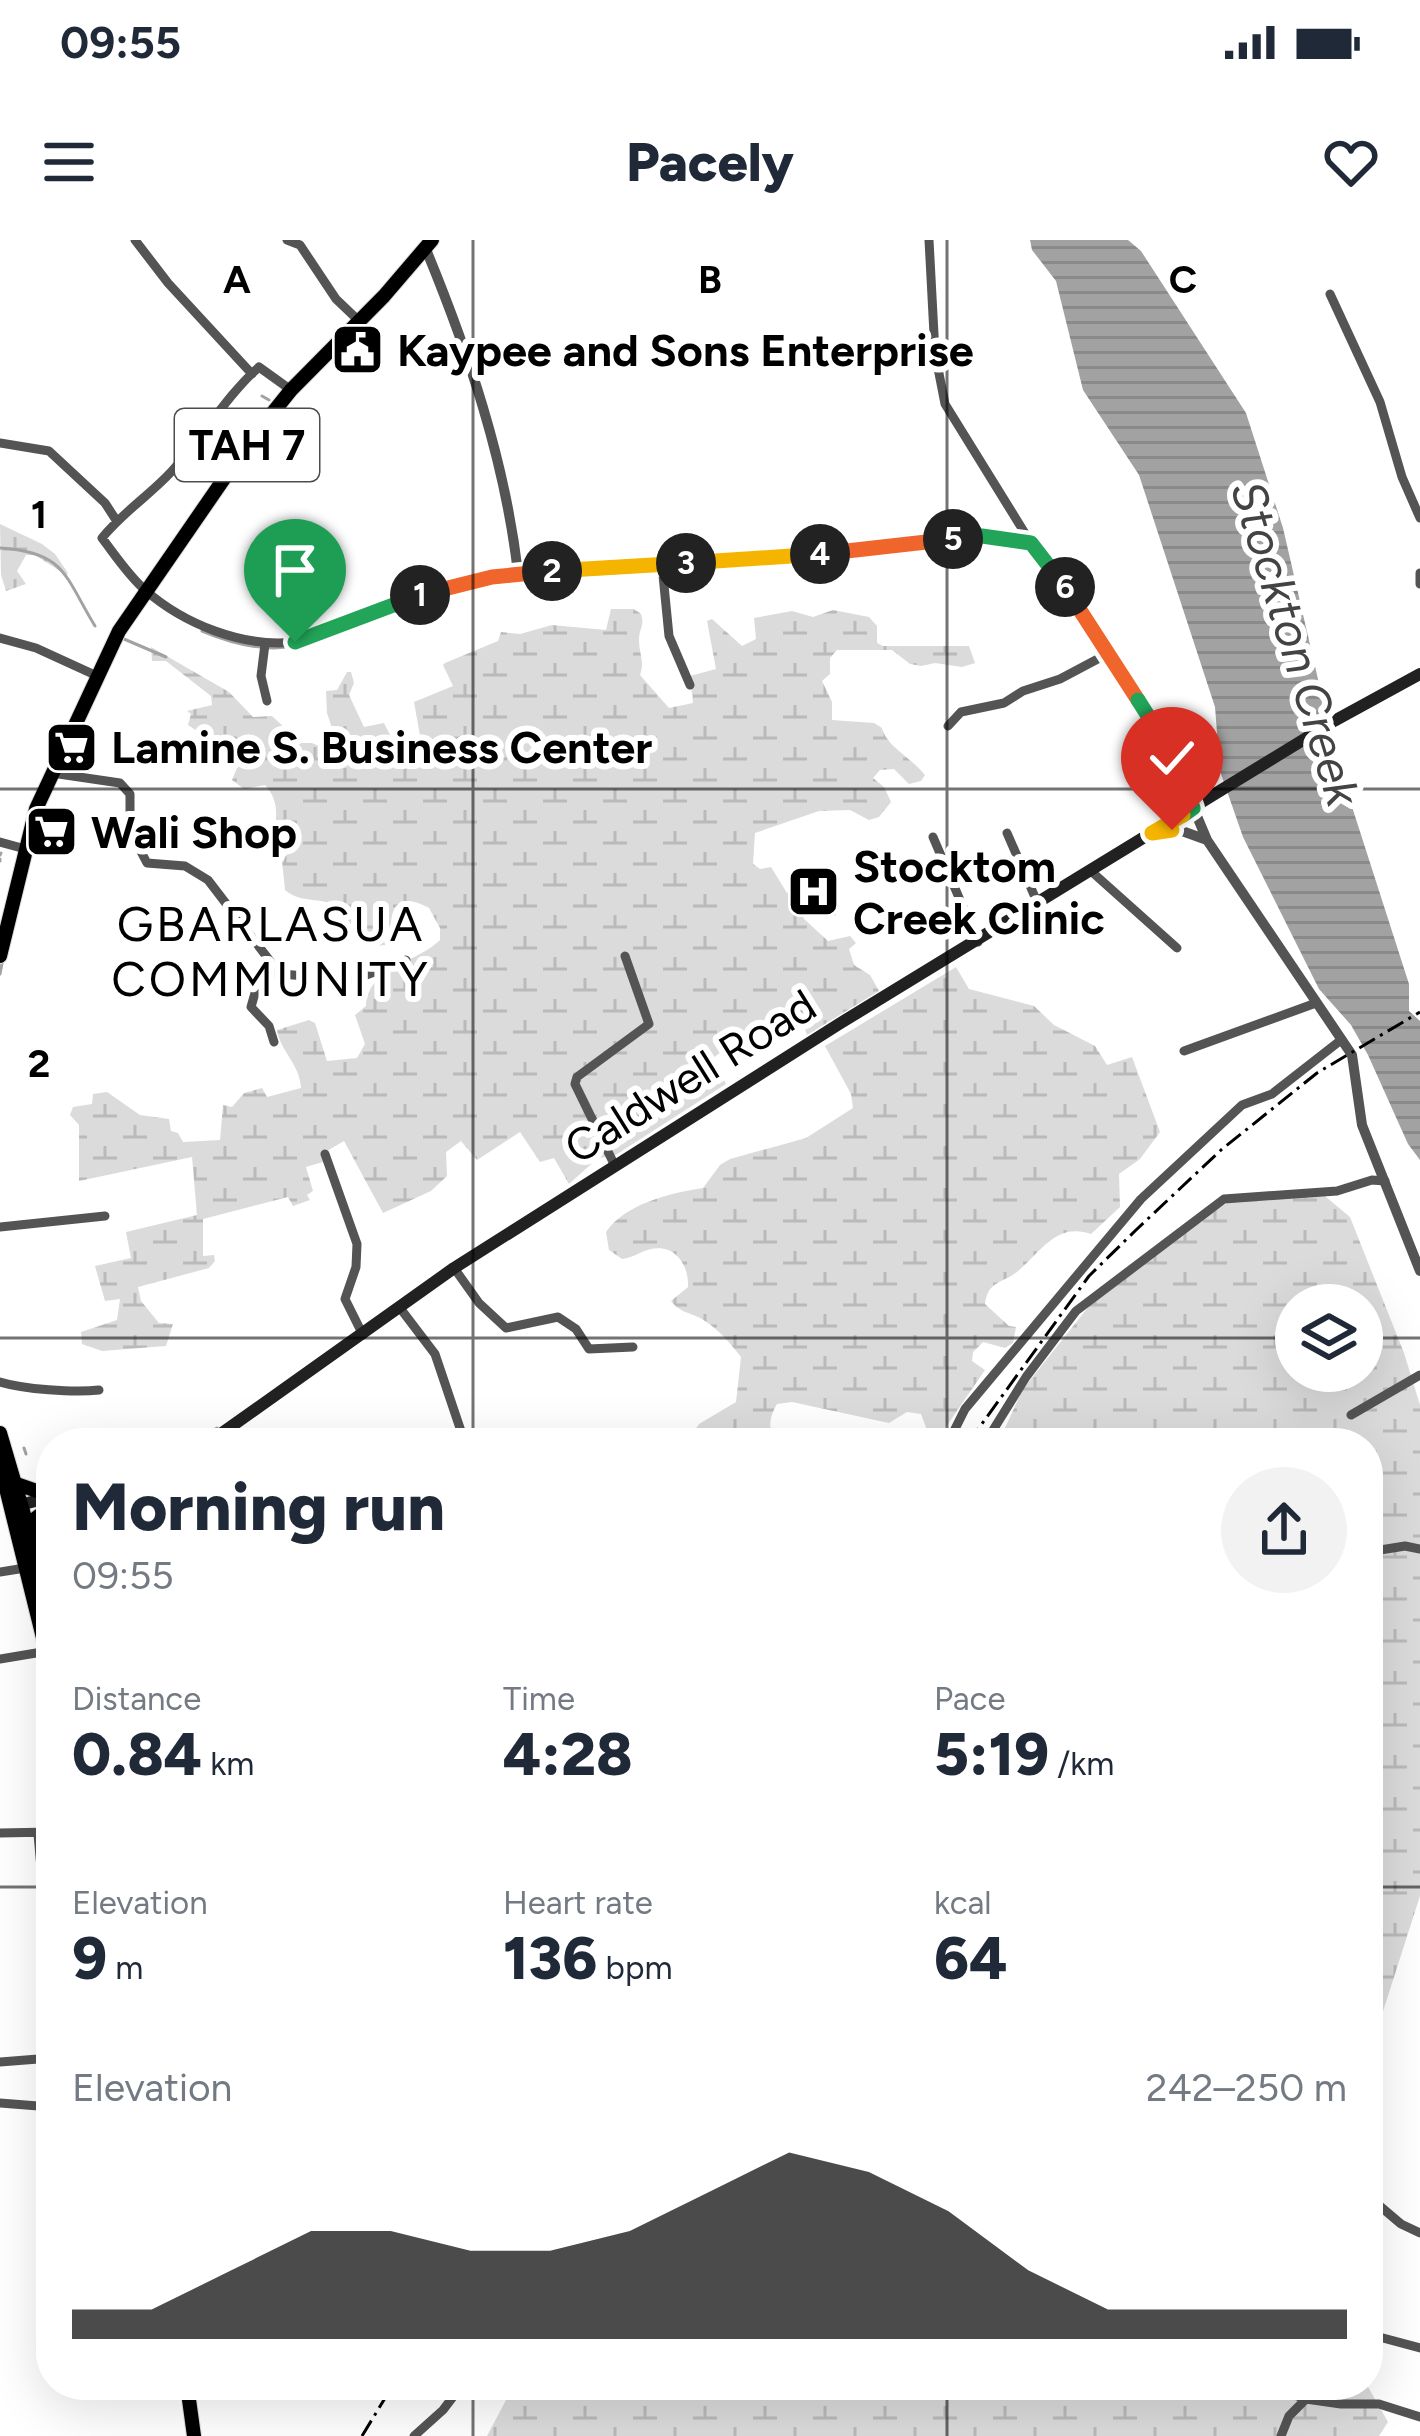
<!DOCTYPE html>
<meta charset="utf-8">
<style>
body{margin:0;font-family:Figtree,sans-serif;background:#f2f2f3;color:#1f2937;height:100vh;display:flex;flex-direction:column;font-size:45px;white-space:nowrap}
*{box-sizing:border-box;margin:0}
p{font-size:39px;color:#747a83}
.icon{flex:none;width:66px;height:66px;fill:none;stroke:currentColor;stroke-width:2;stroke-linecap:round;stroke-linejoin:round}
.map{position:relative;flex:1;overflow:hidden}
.drawer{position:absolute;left:36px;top:1188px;width:1347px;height:972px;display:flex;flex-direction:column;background:#fff;border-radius:48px;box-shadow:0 12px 48px #0002}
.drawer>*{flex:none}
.fabs{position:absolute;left:1275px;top:1044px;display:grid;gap:24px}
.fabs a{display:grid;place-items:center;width:108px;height:108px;border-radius:50%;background:#fff;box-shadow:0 12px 48px #0002;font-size:60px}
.pin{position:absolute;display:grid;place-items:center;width:102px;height:102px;color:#fff;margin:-123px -51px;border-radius:50% 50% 50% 0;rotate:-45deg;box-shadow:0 0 12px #0007}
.pin .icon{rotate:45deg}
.km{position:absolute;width:60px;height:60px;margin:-30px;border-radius:50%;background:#222;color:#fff;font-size:33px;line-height:60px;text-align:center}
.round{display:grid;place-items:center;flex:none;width:126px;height:126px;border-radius:63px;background:#f2f2f3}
.headline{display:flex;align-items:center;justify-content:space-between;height:204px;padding:0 36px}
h1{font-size:66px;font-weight:800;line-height:90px}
.metrics{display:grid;grid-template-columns:repeat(3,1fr);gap:18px;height:204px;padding:12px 36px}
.metrics div{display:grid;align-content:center}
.metrics b{font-size:60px;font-weight:800}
.metrics small{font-size:33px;font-weight:400}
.metrics p{font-size:33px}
.chart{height:336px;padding:24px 36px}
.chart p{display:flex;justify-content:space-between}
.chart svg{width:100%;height:216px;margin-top:12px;fill:#000;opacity:.7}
.status{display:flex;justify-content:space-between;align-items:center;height:84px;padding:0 60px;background:#fff;direction:ltr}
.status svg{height:33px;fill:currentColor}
header{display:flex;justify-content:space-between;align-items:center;height:156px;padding:0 36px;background:#fff;font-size:54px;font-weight:800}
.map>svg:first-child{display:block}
.wetland{fill:url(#wetland-marsh);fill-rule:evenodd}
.water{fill:url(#water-rules)}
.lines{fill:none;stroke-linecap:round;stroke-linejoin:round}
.stream{stroke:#a2a2a2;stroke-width:3}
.trunk-casing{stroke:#dbdbdb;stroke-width:16}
.minor{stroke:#545454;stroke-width:9}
.tertiary{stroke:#545454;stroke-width:10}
.secondary{stroke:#212121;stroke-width:12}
.trunk{stroke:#000;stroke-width:14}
.rail{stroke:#000;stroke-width:3;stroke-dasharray:18 6 3 6;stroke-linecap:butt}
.split-1-casing{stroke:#fff;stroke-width:24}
.split-2-casing{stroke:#fff;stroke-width:24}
.split-3-casing{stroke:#fff;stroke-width:24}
.split-4-casing{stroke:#fff;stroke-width:24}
.split-5-casing{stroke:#fff;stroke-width:24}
.split-6-casing{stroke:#fff;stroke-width:24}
.split-7-casing{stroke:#fff;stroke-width:24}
.split-8-casing{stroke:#fff;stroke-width:24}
.split-9-casing{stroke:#fff;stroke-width:24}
.split-1{stroke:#22a559;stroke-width:15}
.split-2{stroke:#f0652b;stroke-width:15}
.split-3{stroke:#f5b400;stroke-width:15}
.split-4{stroke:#f5b400;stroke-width:15}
.split-5{stroke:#f0652b;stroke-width:15}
.split-6{stroke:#22a559;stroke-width:15}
.split-7{stroke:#f0652b;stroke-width:15}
.split-8{stroke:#22a559;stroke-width:15}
.split-9{stroke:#f5b400;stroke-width:15}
.grid{fill:none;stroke:#000;stroke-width:3;stroke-opacity:0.55}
.labels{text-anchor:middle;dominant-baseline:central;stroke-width:12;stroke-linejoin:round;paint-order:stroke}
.shield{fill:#fff;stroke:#4c4c4c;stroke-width:3}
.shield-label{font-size:42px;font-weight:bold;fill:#000}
.poi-label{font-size:45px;font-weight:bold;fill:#000;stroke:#fff;text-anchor:start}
.street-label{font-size:45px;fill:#000;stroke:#fff}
.water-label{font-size:48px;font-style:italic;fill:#434343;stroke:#fff}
.neighbourhood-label{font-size:48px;letter-spacing:3px;fill:#000;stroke:#fff}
.grid-label{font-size:39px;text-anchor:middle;font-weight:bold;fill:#000;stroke:#fff;stroke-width:12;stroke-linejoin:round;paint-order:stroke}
</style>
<div class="status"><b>09:55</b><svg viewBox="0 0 49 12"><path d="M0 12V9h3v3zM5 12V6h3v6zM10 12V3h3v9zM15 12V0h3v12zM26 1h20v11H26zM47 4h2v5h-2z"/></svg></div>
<header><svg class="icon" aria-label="menu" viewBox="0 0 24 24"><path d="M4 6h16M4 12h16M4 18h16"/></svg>Pacely<svg class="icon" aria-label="heart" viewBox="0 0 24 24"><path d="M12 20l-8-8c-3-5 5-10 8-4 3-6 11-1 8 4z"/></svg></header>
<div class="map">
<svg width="1420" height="2196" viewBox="0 0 1420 2196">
<defs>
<pattern id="wetland-marsh" width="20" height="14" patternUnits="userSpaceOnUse" patternTransform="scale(3)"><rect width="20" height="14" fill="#dbdbdb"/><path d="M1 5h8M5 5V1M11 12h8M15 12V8" fill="none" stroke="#bababa"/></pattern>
<pattern id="water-rules" width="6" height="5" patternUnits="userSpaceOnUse" patternTransform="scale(3)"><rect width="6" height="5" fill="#a2a2a2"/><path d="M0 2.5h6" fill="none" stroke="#8a8a8a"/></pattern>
</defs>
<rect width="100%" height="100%" fill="#fff"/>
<path class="wetland" d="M0 284 42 304 55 314 68 333 66 335 35 315H26L17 331 26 344 6 351 1 335Z
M611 369H634L641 374C645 386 639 388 639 400 639 414 645 421 640 435L669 468 693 463 690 436 716 429 707 381 712 379 742 406 756 399 754 378 792 371 813 377 833 370 869 377 877 386V403L883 406H969L975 423 962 427 935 423 921 426 910 424 892 410H837L830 418V434L822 441 832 462V480L874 483 882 488C886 506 913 519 925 535L921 541 909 544 894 529 880 530 873 538 884 547 891 562 879 577 869 580 850 570 819 571 755 593 753 624 760 629 771 627 787 653 815 636 830 644 829 659 836 676 818 667 803 678 828 701 850 696 856 703 849 709 854 725 870 735 879 751 807 795 800 775H794L744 801H736L713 818 726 844 614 916 598 918 569 944 554 918 540 922 520 892 477 920 461 901 446 912 447 936 431 951 383 973 344 901 322 914 323 922 306 927 313 951 307 955 310 960 293 966 288 957 203 979V1016L214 1015 215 1021 209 1028 138 1047 141 1061 159 1083 173 1084 166 1106 102 1111 82 1104 81 1092 117 1080 120 1059 105 1061 95 1026 131 1018 126 992 197 975 192 917 79 941V885L70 875 73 867 92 864 93 854 107 852 140 875 169 879 171 891 178 893 183 902 220 900 223 865 232 867 244 853 262 848 267 857 301 848C300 824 280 811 277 790L309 780 315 783 327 821 357 818 365 804 355 775 366 766C368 727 415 724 440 700V688L429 668C397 650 388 669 392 697L385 705 365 707C350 697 353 679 338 668 320 655 302 665 285 650L282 621 289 612 274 595C277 576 279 560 265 545L244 549 232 540 237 528 256 510 239 499 224 515 214 513 206 497 188 485 191 474 187 471 212 465 211 456 166 421H152L151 407 229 452 253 477 272 476 285 488 288 503H312L330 511 338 506 327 473 326 451 337 450 347 432H351L354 443 349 455 364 487 384 483 396 507 415 512 422 507 414 462 453 446 443 425 445 423 498 401 501 392 520 394 552 385 606 390Z
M956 727 969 749 1034 766 1054 785 1095 806 1107 825 1132 817 1160 892 1140 919 1119 934 1120 967 1091 994C1056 982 1041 1012 1017 1032 1001 1044 988 1041 985 1064L1009 1086 1016 1087 1013 1103 1005 1108 983 1102 973 1112 972 1121 985 1130 937 1200 928 1193 921 1174 907 1172 889 1183 792 1162 777 1164C769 1177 766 1194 780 1203H692V1194L699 1184 736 1162 741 1117C730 1103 720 1091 705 1081 692 1072 681 1074 671 1061L688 1047C689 1026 676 1004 651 1009 641 1011 633 1018 622 1019L609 1010 606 992C625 964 670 953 703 948L720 925 730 919 806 898 853 868 851 854 825 806Z
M1320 952 1350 977 1404 1113 1420 1165V1656L1368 1818V1203H998L1023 1149 1105 1046 1233 959ZM1296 1065H1362V1131H1296Z
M514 2145H1367L1388 2182 1379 2196H487Z"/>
<path class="water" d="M1030 0H1128L1141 11 1246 173 1283 288 1336 517 1409 744V771L1420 781V920L1408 904 1368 815 1351 785 1319 749 1243 597 1220 531 1215 467 1139 235 1083 150 1056 41 1032 10Z"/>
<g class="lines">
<path class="stream" d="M262 156 269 160
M0 308C66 312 65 337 95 386
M202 391C264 417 299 412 359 383
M124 399 166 417
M0 615 1 613
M0 619V621
M0 734 3 718
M192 1203 217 1188
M220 1203 222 1202
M24 1208 26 1214"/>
<defs>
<path id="trunk" d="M0 716 36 569 119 391 250 201 291 150 384 56 432 0
M0 1193 30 1295 37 1355
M0 1224 51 1430
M14 1243 51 1256
M30 1295 36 1278 51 1267
M187 2145 194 2196"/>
</defs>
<use href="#trunk" class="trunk-casing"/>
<path class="minor" d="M135 0 168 43 252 134
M287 0 300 5 336 59 358 80
M929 0 935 113 945 164 1031 303
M1330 54 1380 162 1402 237 1420 278
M291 150 259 127C227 155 202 198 172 231 150 255 123 272 102 298 115 315 128 335 145 350 184 384 243 408 295 402L421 355 518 333
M0 203 49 211 105 263 116 280
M662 325 669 396 690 445
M1420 333V344
M0 398 36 408 95 435
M265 404 261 436 267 461
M948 486 961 472 1004 463 1023 451 1060 439 1109 413
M52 533 120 543 130 554V591L147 623 185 626 208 640 270 721 267 745 257 746 251 767 269 786 274 802
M1007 593 1038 664
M933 597 978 702
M0 602 29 610
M1092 632 1177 708
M269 733 353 740 406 720
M1184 811 1316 763
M325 914 357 1004 356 1027 345 1059 363 1095
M615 926 575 844 577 837 649 784 625 716
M0 987 105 976
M454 1028 479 1063 506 1088 558 1077 576 1089 589 1109 633 1107
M400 1068 435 1114 463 1197 472 1203
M0 1142C23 1149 74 1153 99 1150
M1351 1175 1420 1135
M948 1203 965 1169 1141 959 1242 865 1272 854 1341 800
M985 1203 1026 1137 1076 1071 1224 959 1337 951 1372 940 1385 941
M1368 1312 1405 1306 1420 1309
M0 1332 25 1328
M0 1419 48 1411
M0 1593 51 1592
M38 1594 48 1708 43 1741 45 1779 51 1818
M0 1822 51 1818
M0 1863 51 1867
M1368 1956 1401 1984 1420 1993
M1368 2094 1420 2108
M1266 2145 1306 2159
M414 2196 443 2170 462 2145
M1281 2196 1289 2176 1306 2159 1341 2164H1379L1420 2177"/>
<path class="tertiary" d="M425 7C468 111 505 220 518 333L823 314 982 296 1031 303 1042 314 1165 500 1207 600 1352 815 1362 885 1420 1031
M1152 593 1182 591 1207 600"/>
<path class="secondary" d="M208 1203 454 1028 839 784 1334 481 1420 434
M12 1267 51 1257"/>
<use href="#trunk" class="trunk"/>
<path class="rail" d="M968 1203 1089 1036 1136 990 1221 910 1317 833 1420 772
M362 2196 393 2145"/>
</g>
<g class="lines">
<defs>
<path id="split-1" d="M295 402 420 355"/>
<path id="split-2" d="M420 355 492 337 552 331"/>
<path id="split-3" d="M552 331 686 323"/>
<path id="split-4" d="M686 323 820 314"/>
<path id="split-5" d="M820 314 953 299"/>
<path id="split-6" d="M953 299 982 296 1031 303 1065 347"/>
<path id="split-7" d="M1065 347 1138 460"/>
<path id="split-8" d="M1138 460 1178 523 1193 568 1183 575"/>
<path id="split-9" d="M1172 590 1152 593 1183 575"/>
</defs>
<use href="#split-1" class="split-1-casing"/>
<use href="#split-2" class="split-2-casing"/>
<use href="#split-3" class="split-3-casing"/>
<use href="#split-4" class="split-4-casing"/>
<use href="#split-5" class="split-5-casing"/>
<use href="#split-6" class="split-6-casing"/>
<use href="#split-7" class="split-7-casing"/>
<use href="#split-8" class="split-8-casing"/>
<use href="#split-9" class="split-9-casing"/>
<use href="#split-1" class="split-1"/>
<use href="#split-2" class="split-2"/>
<use href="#split-3" class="split-3"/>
<use href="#split-4" class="split-4"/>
<use href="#split-5" class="split-5"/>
<use href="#split-6" class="split-6"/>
<use href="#split-7" class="split-7"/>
<use href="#split-8" class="split-8"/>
<use href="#split-9" class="split-9"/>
</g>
<path class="grid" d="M473 0V1203M947 0V1203M0 549H1420M0 1098H1296M1362 1098H1420M0 1647H51M1368 1647H1420M473 2145V2196M947 2145V2196"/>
<defs>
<symbol id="civic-square" viewBox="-11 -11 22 22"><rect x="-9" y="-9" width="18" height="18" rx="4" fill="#000" stroke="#fff"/><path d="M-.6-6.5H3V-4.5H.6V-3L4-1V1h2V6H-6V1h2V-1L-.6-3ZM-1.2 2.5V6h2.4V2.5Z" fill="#fff"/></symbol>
<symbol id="supermarket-square" viewBox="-11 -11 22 22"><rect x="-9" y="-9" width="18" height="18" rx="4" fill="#000" stroke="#fff"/><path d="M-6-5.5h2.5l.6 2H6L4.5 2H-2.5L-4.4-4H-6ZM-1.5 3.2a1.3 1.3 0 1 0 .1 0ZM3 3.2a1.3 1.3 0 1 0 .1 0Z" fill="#fff"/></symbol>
<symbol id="hospital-square" viewBox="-11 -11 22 22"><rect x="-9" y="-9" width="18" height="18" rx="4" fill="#000" stroke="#fff"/><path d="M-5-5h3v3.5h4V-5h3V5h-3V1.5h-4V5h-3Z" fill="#fff"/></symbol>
</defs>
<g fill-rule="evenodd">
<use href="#civic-square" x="328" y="80" width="59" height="59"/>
<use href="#supermarket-square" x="42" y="478" width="59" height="59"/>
<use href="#supermarket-square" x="22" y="562" width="59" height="59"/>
<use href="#hospital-square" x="784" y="622" width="59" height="59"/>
</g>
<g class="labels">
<rect class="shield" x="175" y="169" width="144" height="72" rx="9"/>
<g class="shield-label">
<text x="247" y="205">TAH 7</text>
</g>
<g class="poi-label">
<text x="397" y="110">Kaypee and Sons Enterprise</text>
<text x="111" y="507">Lamine S. Business Center</text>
<text x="91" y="592">Wali Shop</text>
<text x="853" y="626">Stocktom<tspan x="853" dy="52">Creek Clinic</tspan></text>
</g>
<g class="street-label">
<text transform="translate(690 836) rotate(-32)">Caldwell Road</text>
</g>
<g class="water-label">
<text transform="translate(1296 403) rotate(73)">Stockton Creek</text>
</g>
<g class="neighbourhood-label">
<text x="271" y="684">GBARLASUA<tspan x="271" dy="55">COMMUNITY</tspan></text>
</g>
</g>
<g class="grid-label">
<text x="237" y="53">A</text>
<text x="710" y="53">B</text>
<text x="1183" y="53">C</text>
<text x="39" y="288">1</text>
<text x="39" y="837">2</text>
</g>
</svg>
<div class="fabs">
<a><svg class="icon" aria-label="layers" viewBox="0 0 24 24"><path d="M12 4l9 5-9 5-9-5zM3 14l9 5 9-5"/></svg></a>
</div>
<div class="pin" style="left:295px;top:402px;background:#1e9e55"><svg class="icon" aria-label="arrive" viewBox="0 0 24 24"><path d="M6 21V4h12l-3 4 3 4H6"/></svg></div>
<div class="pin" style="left:1172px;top:590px;background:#d93025"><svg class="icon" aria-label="check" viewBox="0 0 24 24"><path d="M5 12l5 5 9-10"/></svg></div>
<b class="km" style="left:420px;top:355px">1</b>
<b class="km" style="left:552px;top:331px">2</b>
<b class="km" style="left:686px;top:323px">3</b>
<b class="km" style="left:820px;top:314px">4</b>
<b class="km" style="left:953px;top:299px">5</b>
<b class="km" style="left:1065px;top:347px">6</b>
<section class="drawer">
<div class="headline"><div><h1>Morning run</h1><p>09:55</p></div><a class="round"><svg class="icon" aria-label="share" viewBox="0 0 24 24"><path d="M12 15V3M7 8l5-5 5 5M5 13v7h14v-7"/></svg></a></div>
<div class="metrics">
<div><p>Distance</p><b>0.84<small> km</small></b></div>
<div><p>Time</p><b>4:28</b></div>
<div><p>Pace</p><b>5:19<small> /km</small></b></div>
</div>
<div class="metrics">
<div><p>Elevation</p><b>9<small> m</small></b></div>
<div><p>Heart rate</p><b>136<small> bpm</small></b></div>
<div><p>kcal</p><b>64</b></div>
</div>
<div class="chart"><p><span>Elevation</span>242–250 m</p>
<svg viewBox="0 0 160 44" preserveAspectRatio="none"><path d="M0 44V38L10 38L20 30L30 22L40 22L50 26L60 26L70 22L80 14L90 6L100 10L110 18L120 30L130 38L140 38L150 38L160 38V44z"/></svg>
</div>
</section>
</div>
